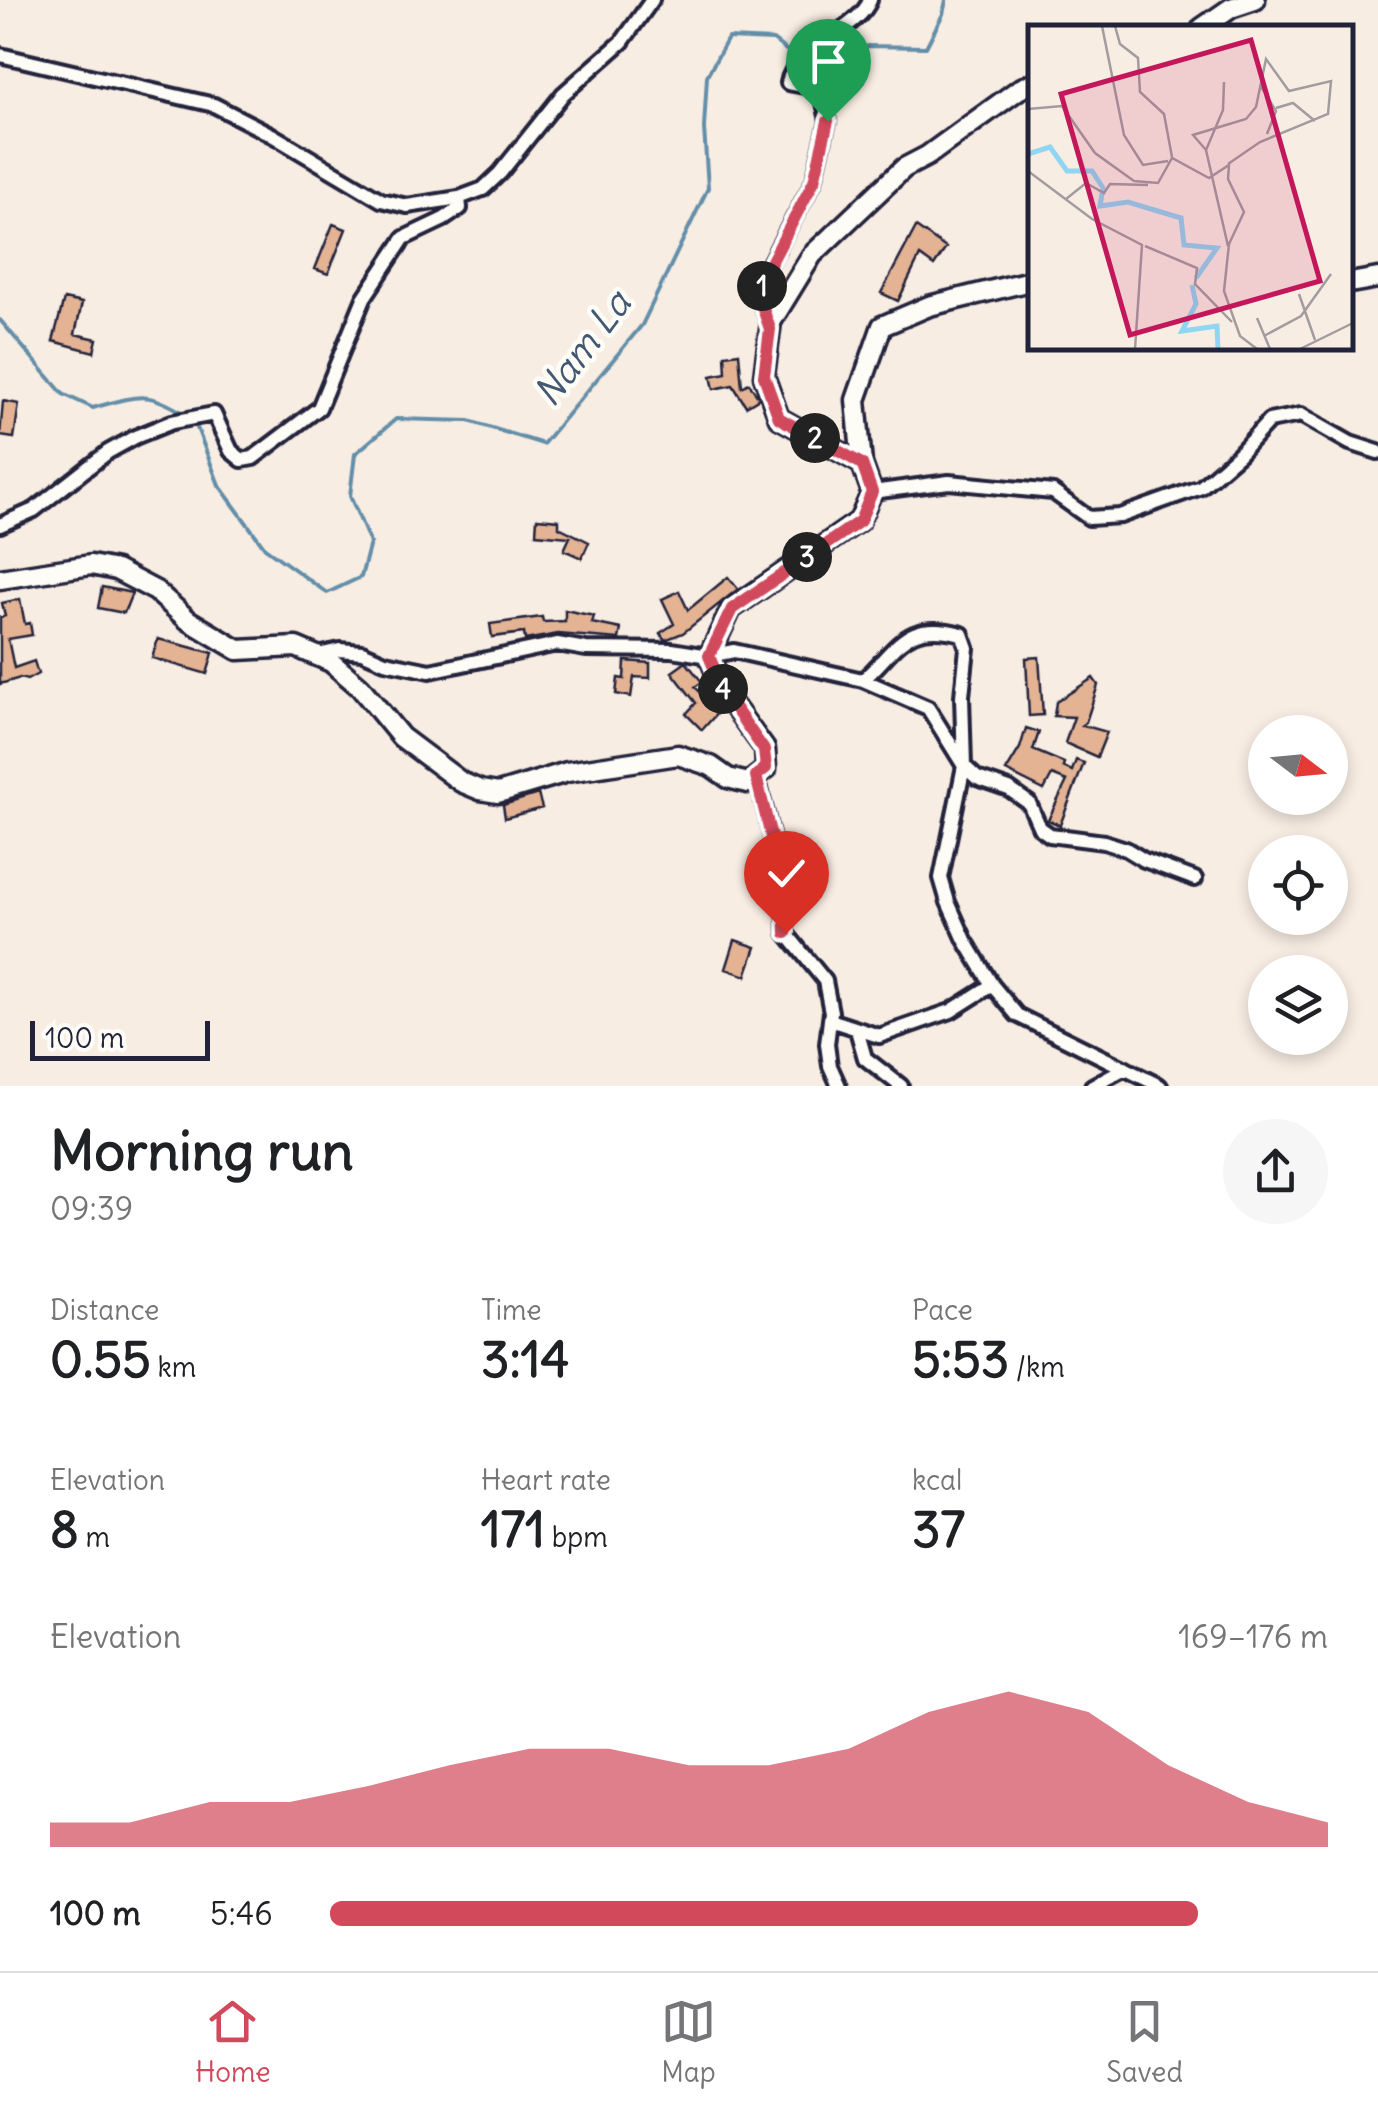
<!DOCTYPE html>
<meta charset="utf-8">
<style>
body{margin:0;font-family:Delius,sans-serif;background:#f6f6f6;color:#202124;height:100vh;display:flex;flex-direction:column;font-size:38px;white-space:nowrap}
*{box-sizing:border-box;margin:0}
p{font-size:32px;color:#757577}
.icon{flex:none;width:55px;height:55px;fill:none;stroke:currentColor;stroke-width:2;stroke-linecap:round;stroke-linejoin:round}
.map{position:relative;height:1086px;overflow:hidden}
.details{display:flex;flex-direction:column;background:#fff;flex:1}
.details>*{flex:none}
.needle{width:65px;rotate:106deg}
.fabs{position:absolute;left:1248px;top:715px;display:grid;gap:20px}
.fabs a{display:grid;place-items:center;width:100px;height:100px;border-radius:50%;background:#fff;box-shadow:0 5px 15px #0003;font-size:50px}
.scale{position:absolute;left:30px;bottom:25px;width:180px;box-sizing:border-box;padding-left:10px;border:5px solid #22223b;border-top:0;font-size:28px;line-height:35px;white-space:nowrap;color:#22223b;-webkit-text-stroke:8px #fdfcf7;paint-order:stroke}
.pin{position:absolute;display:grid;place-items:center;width:85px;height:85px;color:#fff;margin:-102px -42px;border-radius:50% 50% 50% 0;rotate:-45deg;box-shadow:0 0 10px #0007}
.pin .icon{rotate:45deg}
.km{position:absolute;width:50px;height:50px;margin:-25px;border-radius:50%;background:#222;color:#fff;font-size:28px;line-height:50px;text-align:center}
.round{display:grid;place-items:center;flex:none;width:105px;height:105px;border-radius:52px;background:#f6f6f6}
.overview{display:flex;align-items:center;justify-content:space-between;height:170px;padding:0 50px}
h1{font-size:55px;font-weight:800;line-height:75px}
.metrics{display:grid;grid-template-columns:repeat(3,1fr);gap:15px;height:170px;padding:10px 50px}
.metrics div{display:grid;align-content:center}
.metrics b{font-size:50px;font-weight:800}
.metrics small{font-size:28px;font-weight:400}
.metrics p{font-size:28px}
.chart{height:280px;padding:20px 50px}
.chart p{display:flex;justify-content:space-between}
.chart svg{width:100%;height:180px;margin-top:10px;fill:#d1495b;opacity:.7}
ul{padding:0 50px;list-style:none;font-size:32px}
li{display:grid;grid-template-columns:160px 120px 1fr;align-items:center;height:75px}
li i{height:25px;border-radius:12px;background:#d1495b}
.dock{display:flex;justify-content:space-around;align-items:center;height:140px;border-top:2px solid #e0e0e0;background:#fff;font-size:28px;color:#757577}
.dock a{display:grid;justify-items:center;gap:5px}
.dock .active{color:#d1495b}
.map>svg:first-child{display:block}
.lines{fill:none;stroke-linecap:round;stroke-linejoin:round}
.stream{stroke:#648ea9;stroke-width:4}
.building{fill:#e3b394;stroke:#22223b;stroke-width:2.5}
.street-casing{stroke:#22223b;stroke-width:20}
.secondary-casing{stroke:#22223b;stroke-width:25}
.street{stroke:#fdfcf7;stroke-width:12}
.secondary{stroke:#fdfcf7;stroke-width:18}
.route-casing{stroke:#fff;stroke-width:20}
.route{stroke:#d1495b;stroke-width:12}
.labels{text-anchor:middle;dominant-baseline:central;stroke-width:9;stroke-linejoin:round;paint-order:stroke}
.water-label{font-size:38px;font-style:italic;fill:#435872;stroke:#fdfcf7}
.inset-river{fill:none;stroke:#90d6f2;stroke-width:5}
.inset-road{fill:none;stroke:#a29ca0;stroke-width:2.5}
.view{fill:#c2185b;fill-opacity:0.15;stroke:#c2185b;stroke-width:5}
.inset-edge{fill:none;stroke:#22223b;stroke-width:5}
</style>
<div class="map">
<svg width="1378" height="1086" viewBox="0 0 1378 1086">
<rect width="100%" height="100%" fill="#f8ede3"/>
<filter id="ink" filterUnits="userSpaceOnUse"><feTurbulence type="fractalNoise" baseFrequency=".01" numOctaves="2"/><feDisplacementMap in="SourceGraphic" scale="20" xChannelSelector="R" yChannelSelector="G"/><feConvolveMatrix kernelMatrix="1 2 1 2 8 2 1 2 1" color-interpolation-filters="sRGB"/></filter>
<g filter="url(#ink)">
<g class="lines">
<path class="stream" d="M0 320 63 394 93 408C136 396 147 389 186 415
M194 420 219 485 265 548 327 593 361 577 370 543 350 496 355 454 396 419 469 421 543 444 642 325 708 188 704 128 707 76 728 38 773 40 820 76 847 69 867 46 926 47 943 14 946 0"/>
</g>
<path class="building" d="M333 224 346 229 328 274 315 269Z
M916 227 946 248 934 266 920 256 898 301 881 293Z
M64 299 82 303 75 334 97 339 94 352 53 341Z
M739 353 742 387 749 383 759 398 746 406 733 385 714 389 711 376 726 373 725 355Z
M3 401 19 404 14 438 0 436Z
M537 518 559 520V527L589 542 582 558 564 550 570 537 536 534Z
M728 577 738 589 683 633 665 640 660 633 674 624 662 599 679 591 688 610Z
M102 587 132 593 124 613 98 608Z
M20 599 25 624 30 623 32 635 8 639 14 668 34 661 38 674 27 680 20 678 0 684V617L5 616 2 603Z
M565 610 594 616 592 623 621 629 619 639 558 634 525 640 524 633 492 637 490 624 542 617 543 622 565 621Z
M158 639 213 653 207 674 152 658Z
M1039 657 1043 715 1029 716 1026 658Z
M625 661 650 663V678L634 677 631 697 616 694 618 678 624 679Z
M686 662 702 682 695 687 719 711 702 730 686 714 696 703 672 672Z
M1093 678 1098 685 1086 722 1082 725 1107 732 1097 757 1065 743 1074 717 1054 716 1056 702Z
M1026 728 1039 732 1033 750 1064 763 1063 767 1072 771 1076 760 1084 763 1060 825 1048 820 1067 781 1052 775 1044 790 1006 771 1020 748Z
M538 794 542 808 505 818 503 805Z
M735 940 756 947 746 976 726 969Z"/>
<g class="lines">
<defs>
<path id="street" d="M0 55 214 105 272 135 381 200 407 206 459 198 483 189 500 173 563 94 622 42 652 0
M770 326 760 299 763 276 814 181 828 121 822 93 810 87 788 83C793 49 859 30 870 0
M872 492 949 482 1053 492 1089 518 1120 516 1201 487 1239 454 1269 421 1301 415 1350 443 1378 452
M0 525 34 510 108 452 135 437 172 422 214 414 231 451 242 460 253 458 319 408 364 298 404 238 444 219 460 208 459 198
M318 655 340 650 362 652 385 662 430 671 557 644 586 649 672 650 709 656 734 651 863 680 928 708 964 766 977 778 1009 789 1029 803 1040 828 1050 835 1104 842 1126 849 1144 860 1195 879
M863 680C899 647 906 619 962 634L967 648 962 696 964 766 941 878 948 902 965 940 992 985 1017 1015 1160 1086
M757 776 785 893 786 933 825 981 831 1012 827 1044 830 1066 839 1086
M830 1020 879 1036 951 1011 992 985
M857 1030 865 1058 901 1086
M1092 1086 1125 1068"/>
<path id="secondary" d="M1202 28 1231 8 1255 0
M1350 283 1378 278
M862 464 856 400 882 326 929 306 1030 281
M0 579 91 565 116 570 156 591 188 620 238 650 296 647 331 662 360 687 401 737 461 782 480 790 498 793 567 772 678 755 711 766 728 778 748 783 766 769 765 749 725 694 709 656 731 609 859 521 872 492 862 464 779 418 764 376 771 322 812 255 904 168 927 156 1018 90 1030 84"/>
</defs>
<use href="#street" class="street-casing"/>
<use href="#secondary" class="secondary-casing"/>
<use href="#street" class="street"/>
<use href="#secondary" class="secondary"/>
</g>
</g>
<g class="lines" filter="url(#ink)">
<defs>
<path id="route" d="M786 933 785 893 756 776 766 768 764 750 725 694 709 656 732 609 860 521 872 492 862 464 779 418 764 376 770 329 760 300 764 276 814 181 828 121"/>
</defs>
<use href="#route" class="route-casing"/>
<use href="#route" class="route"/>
</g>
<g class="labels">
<g class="water-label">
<text transform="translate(582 348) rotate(-53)">Nam La</text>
</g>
</g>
<g transform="translate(1028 25)">
<rect width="325" height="325" fill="#f8ede3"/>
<path class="inset-river" d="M0 129 22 122 39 146H64L75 163 72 181 100 177 153 193 156 220 189 223 168 253M164 260 168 279 154 306 189 301 190 324"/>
<path class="inset-road" d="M74 1 96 110 115 140 140 136M87 1 92 19 110 33 112 67 136 89 144 132M196 57 195 85 178 125 200 221M232 60 248 86 239 109M248 83 265 78 287 96M0 84 34 81 67 128 106 156 130 158 144 133 181 153 201 140 200 154 216 187 201 219 196 266 212 311 229 324M178 125 165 110 218 94 228 82 238 34 261 66 303 56 300 89 232 117 200 139M0 146 64 194 114 220 107 324M38 174 58 158 76 168 82 159 120 160M117 221 169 243 167 259 204 297M271 269 287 315M229 293 242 324M236 311 273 291 303 249M272 324 325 298"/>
<path class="view" d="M223 15 292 256 102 310 33 69Z"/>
<rect width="325" height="325" class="inset-edge"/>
</g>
</svg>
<div class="fabs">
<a><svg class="needle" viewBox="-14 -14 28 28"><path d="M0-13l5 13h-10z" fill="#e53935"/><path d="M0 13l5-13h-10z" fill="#757577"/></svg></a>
<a><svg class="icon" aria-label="locate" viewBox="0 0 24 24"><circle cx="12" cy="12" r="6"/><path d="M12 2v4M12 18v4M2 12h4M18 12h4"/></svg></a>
<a><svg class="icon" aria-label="layers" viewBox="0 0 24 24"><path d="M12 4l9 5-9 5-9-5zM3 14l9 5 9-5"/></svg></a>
</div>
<div class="scale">100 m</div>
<div class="pin" style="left:828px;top:121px;background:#1e9e55"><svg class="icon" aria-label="arrive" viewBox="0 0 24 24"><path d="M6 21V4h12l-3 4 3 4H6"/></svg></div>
<div class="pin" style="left:786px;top:933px;background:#d93025"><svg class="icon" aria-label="check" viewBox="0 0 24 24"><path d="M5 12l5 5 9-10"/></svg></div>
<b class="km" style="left:762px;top:286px">1</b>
<b class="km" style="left:815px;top:438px">2</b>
<b class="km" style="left:807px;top:557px">3</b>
<b class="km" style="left:723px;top:689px">4</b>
</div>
<section class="details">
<div class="overview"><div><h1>Morning run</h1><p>09:39</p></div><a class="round"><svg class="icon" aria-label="share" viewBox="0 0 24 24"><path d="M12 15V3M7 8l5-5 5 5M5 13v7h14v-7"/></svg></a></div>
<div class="metrics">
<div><p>Distance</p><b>0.55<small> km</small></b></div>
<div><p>Time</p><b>3:14</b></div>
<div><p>Pace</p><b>5:53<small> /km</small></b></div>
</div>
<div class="metrics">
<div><p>Elevation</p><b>8<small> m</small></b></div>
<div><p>Heart rate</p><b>171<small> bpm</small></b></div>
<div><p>kcal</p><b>37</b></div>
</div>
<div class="chart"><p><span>Elevation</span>169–176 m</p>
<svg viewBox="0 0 160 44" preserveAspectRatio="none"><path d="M0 44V38L10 38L20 33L30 33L40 29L50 24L60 20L70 20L80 24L90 24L100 20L110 11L120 6L130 11L140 24L150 33L160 38V44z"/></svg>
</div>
<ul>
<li><b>100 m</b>5:46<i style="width:87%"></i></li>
</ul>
</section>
<nav class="dock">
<a class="active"><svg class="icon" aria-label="home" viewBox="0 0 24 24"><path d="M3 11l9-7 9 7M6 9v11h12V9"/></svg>Home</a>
<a><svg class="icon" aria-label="map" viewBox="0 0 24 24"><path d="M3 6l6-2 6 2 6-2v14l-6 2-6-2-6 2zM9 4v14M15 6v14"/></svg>Map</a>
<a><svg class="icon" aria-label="saved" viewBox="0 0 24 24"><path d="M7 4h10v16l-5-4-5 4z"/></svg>Saved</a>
</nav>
